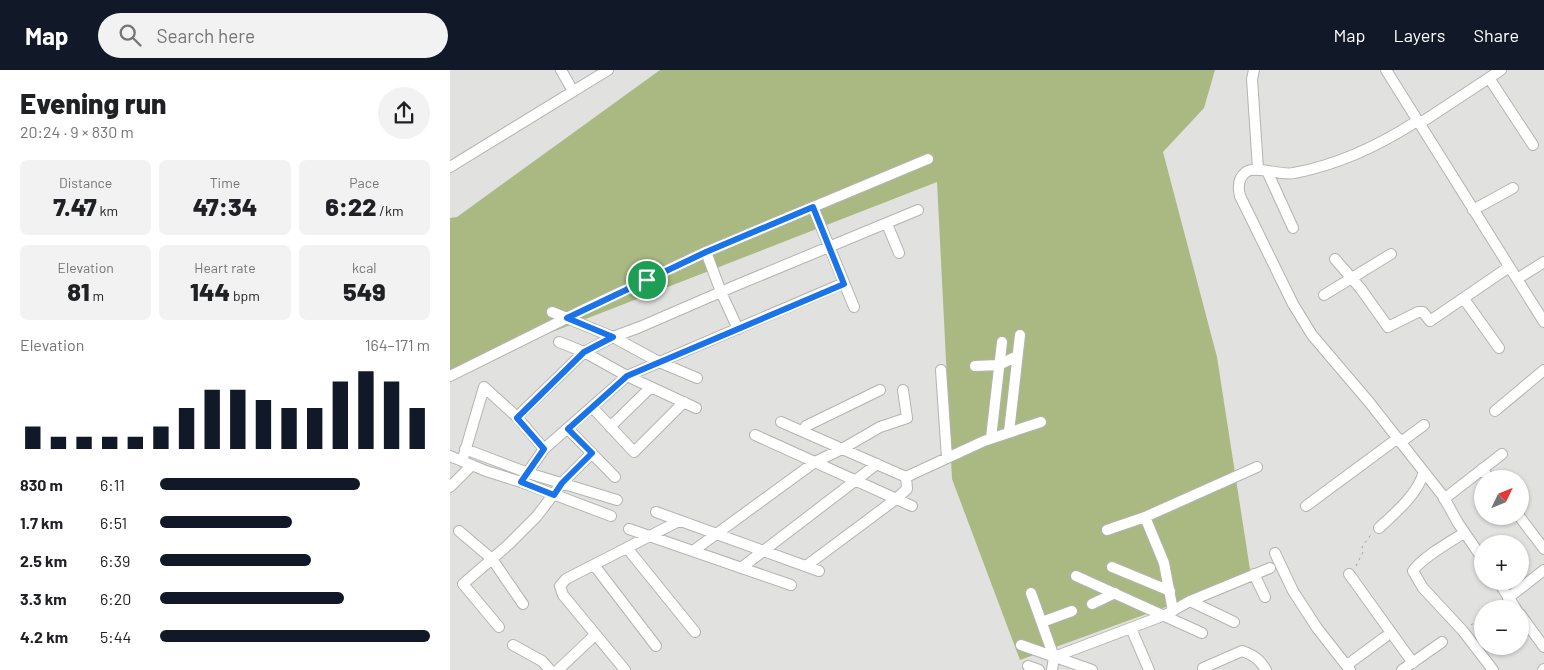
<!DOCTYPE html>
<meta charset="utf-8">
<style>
body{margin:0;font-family:Barlow,sans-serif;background:#f2f2f2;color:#202124;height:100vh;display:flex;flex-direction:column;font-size:19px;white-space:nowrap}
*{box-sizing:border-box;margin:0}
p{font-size:16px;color:#757577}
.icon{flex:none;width:28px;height:28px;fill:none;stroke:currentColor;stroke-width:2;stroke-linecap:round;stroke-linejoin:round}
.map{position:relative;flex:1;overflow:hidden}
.details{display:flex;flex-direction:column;background:#fff;width:450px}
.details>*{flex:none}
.needle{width:32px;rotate:47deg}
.buttons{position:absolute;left:1024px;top:400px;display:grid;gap:10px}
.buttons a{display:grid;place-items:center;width:55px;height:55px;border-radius:50%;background:#fff;box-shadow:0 1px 4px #0004;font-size:25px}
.pin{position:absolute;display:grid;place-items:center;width:42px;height:42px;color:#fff;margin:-21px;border:2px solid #fff;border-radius:50%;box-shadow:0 1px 5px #0007}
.round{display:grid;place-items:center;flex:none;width:52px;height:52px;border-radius:26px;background:#f2f2f2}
.head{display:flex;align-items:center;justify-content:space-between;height:85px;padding:0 20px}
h1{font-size:28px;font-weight:800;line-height:38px}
.figures{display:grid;grid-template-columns:repeat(3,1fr);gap:8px;height:85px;padding:5px 20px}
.figures div{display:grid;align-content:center;border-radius:8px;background:#f2f2f2;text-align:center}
.figures b{font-size:25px;font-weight:800}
.figures small{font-size:14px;font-weight:400}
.figures p{font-size:14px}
.chart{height:140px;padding:10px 20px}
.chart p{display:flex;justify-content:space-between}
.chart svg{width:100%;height:90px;margin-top:5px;stroke:#111827;stroke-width:6}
ul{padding:0 20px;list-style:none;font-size:16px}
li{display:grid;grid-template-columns:80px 60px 1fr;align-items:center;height:38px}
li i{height:12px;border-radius:6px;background:#111827}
header{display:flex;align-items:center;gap:30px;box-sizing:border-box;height:70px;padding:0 25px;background:#111827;color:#fff}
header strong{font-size:24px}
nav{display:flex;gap:28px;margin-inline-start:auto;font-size:18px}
.search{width:350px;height:45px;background:#f2f2f2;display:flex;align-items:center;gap:12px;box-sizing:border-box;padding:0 18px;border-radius:28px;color:#757577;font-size:19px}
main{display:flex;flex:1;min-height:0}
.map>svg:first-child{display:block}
.green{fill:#aab981}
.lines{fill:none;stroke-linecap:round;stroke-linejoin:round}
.street-casing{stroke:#b3b4b1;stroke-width:12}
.path{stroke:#a2a3a1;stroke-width:1;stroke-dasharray:2.5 4;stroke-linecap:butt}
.street{stroke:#fff;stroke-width:10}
.route-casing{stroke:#fff;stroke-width:10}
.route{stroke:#1a73e8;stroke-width:6}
</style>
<header>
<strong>Map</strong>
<div class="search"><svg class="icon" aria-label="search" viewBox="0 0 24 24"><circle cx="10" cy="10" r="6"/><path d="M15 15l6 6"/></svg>Search here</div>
<nav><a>Map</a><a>Layers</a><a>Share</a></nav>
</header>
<main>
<section class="details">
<div class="head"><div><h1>Evening run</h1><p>20:24 · 9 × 830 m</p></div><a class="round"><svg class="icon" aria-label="share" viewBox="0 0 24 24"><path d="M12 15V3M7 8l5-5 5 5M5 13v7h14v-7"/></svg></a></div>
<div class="figures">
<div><p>Distance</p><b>7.47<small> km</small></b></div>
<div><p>Time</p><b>47:34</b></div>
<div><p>Pace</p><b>6:22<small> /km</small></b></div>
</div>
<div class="figures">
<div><p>Elevation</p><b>81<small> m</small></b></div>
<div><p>Heart rate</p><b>144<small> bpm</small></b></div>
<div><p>kcal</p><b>549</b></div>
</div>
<div class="chart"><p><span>Elevation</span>164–171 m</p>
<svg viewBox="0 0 160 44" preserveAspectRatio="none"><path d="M5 44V33M15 44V38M25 44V38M35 44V38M45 44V38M55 44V33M65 44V24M75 44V15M85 44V15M95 44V20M105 44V24M115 44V24M125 44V11M135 44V6M145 44V11M155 44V24"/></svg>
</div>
<ul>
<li><b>830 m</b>6:11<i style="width:74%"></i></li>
<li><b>1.7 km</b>6:51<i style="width:49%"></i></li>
<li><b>2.5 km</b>6:39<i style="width:56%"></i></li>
<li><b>3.3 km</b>6:20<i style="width:68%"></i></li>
<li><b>4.2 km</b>5:44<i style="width:100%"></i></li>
</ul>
</section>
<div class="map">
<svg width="1094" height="600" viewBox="0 0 1094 600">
<rect width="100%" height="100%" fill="#e1e2df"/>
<path class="green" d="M210 0H765L754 38 713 82 767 287 801 506 570 590 502 409 487 112 0 302V148L7 147Z"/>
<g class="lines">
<defs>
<path id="street" d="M111 0 123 21
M804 0 802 9 808 99
M936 0 1094 252
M1039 8 1083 75
M967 51C930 75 887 95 844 103 830 106 806 95 796 102 788 108 788 118 790 126L843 234 862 265 919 332 993 426 1008 453 1032 488
M969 54 1051 0
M0 97 158 0
M817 101 843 158
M363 137 478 89
M1023 140 1063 118
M437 154 449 183
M885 189 911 219 938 257 968 242H973L980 251 1059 197
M1067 209 1094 192
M874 225 941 184
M1014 229 1049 278
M102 242 163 267 209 292 247 308
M288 259 271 222 256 182 363 137 404 237
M109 272 134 282 177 306 246 338
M525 296 549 295 567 286
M491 300 497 388
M0 306 137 238 256 182
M142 337 184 382 234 332
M1045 341 1094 300
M331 352 456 407 457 419 446 429 356 496
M160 357 201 317
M118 359 165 407
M353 361 356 356 430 320
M559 362 570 265
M305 365 462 436
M541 368 552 272
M951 372 974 355
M15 379 78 403 167 430
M94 379 67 347 134 282 163 267 190 257 287 215 468 140
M14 385 34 317 67 347
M0 386 36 401 71 412 161 446
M1032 399 1040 409
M456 407 534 371 591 352
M71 412 94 379 177 306 394 213
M0 417 22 395
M994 429 1052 384
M856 436 948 368
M206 442 369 501
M1069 446 1094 479
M695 447 714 493 723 541
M929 458C946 442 967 425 974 402
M179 459 341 515
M657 460 695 447 807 397
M9 461 42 489 73 534
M1014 463C1001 471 970 489 963 501L973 518 1013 561 1043 600
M177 478 245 562
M243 481 365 392 392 379 430 357 457 348 453 320
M825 483 843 521 867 558 900 600
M144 495 206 576
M662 497 720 521
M291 498 427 394
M804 504 815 527
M899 504 963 593
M626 506 752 563
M1048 511 1066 539
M581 523 604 587 602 600
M1058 528 1094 500
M740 531 784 552
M642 534 665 523
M1070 544 1094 577
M592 552 622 541
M49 557 13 514 58 475 87 446 112 413 142 383
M681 558 699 600
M63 575 92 591 100 600
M571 575 642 600
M604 587 715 545 740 531 820 498
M897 595 935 567
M578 596 589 600
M753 598 792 581C804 585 810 590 816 600
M108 600 145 565
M175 600 113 525 110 516 116 509 229 451
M952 600 992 572
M1093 600 1094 599"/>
</defs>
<use href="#street" class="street-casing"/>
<path class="path" d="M906 496 913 482 912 477 922 463
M1044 539 1051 533
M1021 555 1032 547"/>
<use href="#street" class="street"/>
</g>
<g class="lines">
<defs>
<path id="route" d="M363 137 394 214 177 306 118 359 142 383 112 413 104 425 71 412 94 379 67 348 134 282 163 267 117 248 256 182Z"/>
</defs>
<use href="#route" class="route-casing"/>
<use href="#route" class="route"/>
</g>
</svg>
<div class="buttons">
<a><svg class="needle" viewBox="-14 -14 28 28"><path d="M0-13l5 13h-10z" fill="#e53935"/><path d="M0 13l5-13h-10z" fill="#757577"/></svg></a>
<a>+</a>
<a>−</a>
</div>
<div class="pin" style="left:197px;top:210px;background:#1e9e55"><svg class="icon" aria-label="arrive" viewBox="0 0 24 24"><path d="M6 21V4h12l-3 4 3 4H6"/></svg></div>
</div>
</main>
